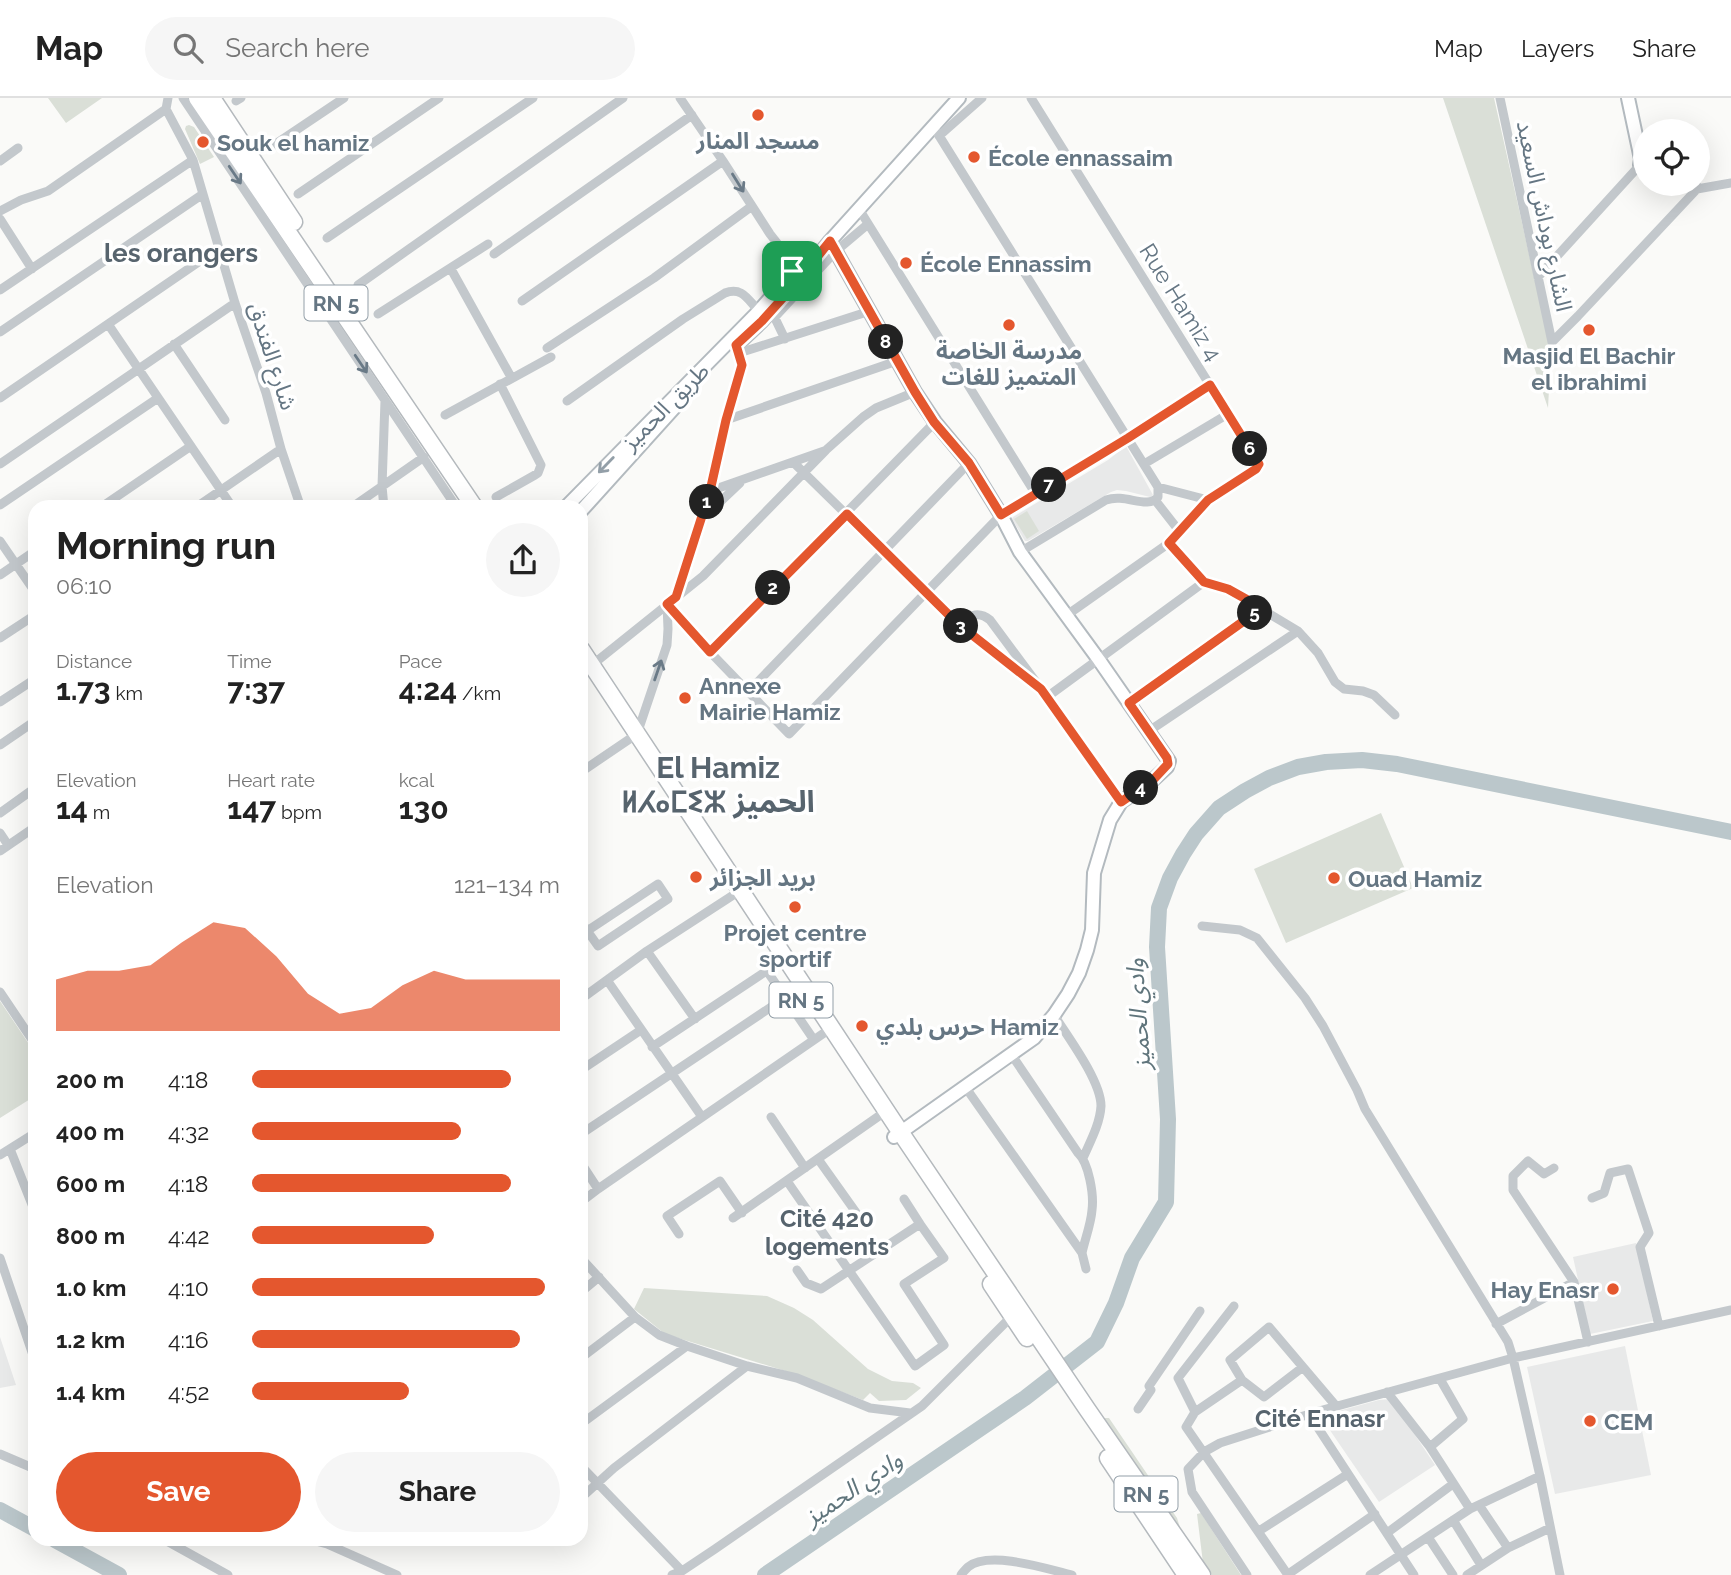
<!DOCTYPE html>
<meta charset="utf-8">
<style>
body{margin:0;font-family:Raleway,"Noto Sans Arabic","Noto Sans Tifinagh",sans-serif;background:#f6f6f6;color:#222;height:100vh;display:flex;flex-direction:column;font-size:26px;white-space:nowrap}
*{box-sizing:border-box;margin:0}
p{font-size:23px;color:#767676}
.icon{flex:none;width:38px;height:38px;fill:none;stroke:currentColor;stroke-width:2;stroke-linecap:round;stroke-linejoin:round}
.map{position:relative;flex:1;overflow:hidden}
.side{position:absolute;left:28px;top:402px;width:560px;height:1046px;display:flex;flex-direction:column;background:#fff;border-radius:21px;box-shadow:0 7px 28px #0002}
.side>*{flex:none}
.fabs{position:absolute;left:1633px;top:21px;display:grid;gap:14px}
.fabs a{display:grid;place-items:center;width:77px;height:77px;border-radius:50%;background:#fff;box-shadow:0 7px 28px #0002;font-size:35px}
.pin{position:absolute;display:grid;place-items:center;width:60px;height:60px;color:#fff;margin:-30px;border-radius:14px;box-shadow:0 4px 10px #0006}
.km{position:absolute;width:35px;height:35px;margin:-18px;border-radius:50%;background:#222;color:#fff;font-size:19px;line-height:35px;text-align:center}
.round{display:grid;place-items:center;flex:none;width:74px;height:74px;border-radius:37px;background:#f6f6f6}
.head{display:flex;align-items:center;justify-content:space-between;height:119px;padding:0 28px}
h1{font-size:38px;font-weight:700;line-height:52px}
.metrics{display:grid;grid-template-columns:repeat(3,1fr);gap:10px;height:119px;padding:7px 28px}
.metrics div{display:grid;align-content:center}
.metrics b{font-size:30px;font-weight:700}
.metrics small{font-size:19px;font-weight:400}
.metrics p{font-size:19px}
.chart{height:196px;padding:14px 28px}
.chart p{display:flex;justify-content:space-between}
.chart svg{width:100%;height:126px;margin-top:7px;fill:#e4572e;opacity:.7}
.cta{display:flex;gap:14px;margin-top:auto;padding:14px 28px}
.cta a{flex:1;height:80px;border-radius:42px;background:#e4572e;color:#fff;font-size:28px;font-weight:700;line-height:80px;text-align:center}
.cta a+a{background:#f6f6f6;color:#222}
ul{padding:0 28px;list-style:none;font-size:23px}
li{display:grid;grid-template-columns:112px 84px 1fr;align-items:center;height:52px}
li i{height:18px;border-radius:9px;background:#e4572e}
header{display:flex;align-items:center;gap:42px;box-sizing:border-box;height:98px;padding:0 35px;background:#fff;border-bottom:2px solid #e0e0e0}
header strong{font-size:33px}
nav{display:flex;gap:38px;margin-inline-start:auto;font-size:24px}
.search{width:490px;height:63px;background:#f6f6f6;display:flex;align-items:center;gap:18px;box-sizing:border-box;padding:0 24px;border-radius:38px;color:#767676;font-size:26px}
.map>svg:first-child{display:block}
.built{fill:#e8e9e9}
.green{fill:#dadfd7}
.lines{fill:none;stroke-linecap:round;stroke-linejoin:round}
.river{stroke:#bbc7cb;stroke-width:16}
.secondary-casing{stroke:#b3babf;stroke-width:16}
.highway-casing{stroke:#b4b9bd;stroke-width:19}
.street{stroke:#c3c8cc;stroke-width:9}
.secondary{stroke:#fff;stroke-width:12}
.highway{stroke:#fff;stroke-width:16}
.oneway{stroke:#6a7a87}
.oneway2{stroke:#939fa8}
.route-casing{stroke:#fff;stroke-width:14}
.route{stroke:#e4572e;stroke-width:9}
.poi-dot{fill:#e4572e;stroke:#fff;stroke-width:2.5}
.labels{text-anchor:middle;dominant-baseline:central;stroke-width:7;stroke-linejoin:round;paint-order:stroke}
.shield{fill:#fff;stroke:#939fa8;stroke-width:2}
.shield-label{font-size:21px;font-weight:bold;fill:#657683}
.poi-label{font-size:23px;font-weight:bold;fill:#657683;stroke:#fff;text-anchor:start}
.street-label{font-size:23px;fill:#657683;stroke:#fff}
.water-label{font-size:24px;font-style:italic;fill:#60757c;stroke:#fff}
.neighbourhood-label{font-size:24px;font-weight:bold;fill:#57646e;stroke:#fff}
.quarter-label{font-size:26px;font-weight:bold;fill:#57646e;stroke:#fff}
.district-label{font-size:30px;font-weight:bold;fill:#57646e;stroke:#fff}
</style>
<header>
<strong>Map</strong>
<div class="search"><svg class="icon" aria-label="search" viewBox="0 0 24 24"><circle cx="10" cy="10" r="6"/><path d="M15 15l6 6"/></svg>Search here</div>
<nav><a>Map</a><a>Layers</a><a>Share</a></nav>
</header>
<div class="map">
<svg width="1731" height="1477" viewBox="0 0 1731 1477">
<rect width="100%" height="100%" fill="#fafaf8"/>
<path class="built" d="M1126 348 1153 397 1150 399 1126 393 1117 392 1111 394 1028 443H1025L1012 421 1013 419 1108 362Z
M1636 1145 1653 1223 1590 1236 1573 1159Z
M0 1239 16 1287 0 1290Z
M1625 1248 1651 1377 1555 1396 1527 1269Z
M1391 1301 1435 1367 1379 1404 1325 1325 1331 1315 1379 1302Z"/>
<path class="green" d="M48 0H102L66 25Z
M1443 0H1494L1551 254 1548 310Z
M189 27 194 29 214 59 200 66 185 31 186 28Z
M1027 413 1039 433 1027 441 1014 421Z
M1381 715 1413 790 1286 845 1254 771Z
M0 903 35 955V998L0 1020Z
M644 1190 767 1198 794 1210 813 1222 868 1271 892 1283 913 1285 921 1290 906 1302 879 1303 870 1295 863 1302 795 1276 665 1236 634 1211Z
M1102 1320H1109L1177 1420 1182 1436Z
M1201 1415 1241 1477H1212L1203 1465 1197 1416Z"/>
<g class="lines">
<path class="river" d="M0 1412 35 1431
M55 1442 119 1477
M765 1477 1025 1300 1097 1244 1116 1205 1132 1160 1166 1104 1168 1021 1157 849 1159 810 1170 780 1183 756 1196 736 1219 710 1245 693 1269 680 1298 669 1326 664 1362 662 1397 666 1731 734"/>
<defs>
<path id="secondary" d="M1628 0 1641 61 1640 67
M830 143 915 294 935 324 969 365 1001 417 1020 454 1099 562 1169 663 1167 669 1153 682 1121 704 1110 722 1094 775 1092 832 1087 852 1079 875 1068 896 1054 917 1034 940 894 1039
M810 172 814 163 830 143 959 0
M742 242 762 223 794 187
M565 410 758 214 786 182 795 168 803 166C809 169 811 174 808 180L801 184 794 181 792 173
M581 413 684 299"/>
<path id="highway" d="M197 0 475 410
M212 0 294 124
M581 551 901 1035 1087 1311 1202 1477
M991 1186 1027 1240
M1108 1360 1186 1477"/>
</defs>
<use href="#secondary" class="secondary-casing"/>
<use href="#highway" class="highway-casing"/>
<path class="street" d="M168 0 166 11 193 62 235 205 266 295 281 351 301 410
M183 0 457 410
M680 0 723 63 770 136 795 168
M1031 0 1259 366 1256 371 1208 402 1158 389
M1500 0 1552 244
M236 3 241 0
M933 28 1158 389V399C1147 412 1126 395 1106 402L1020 454
M939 38 982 0
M268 51 344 0
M0 63 18 50
M1697 91 1731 85
M298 96 439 0
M859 111 1035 395
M0 113 21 102 48 93 166 11
M0 121 32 171
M327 140 533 0
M494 156 692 17
M451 171 511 279
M1538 179 1640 67
M358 187 623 0
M0 192 193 62
M522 203 723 63
M772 214 785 241
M378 216 488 146
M775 219 836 153 868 126
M108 226 233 410
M0 234 203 96
M1552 244 1578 218 1697 91 1696 86
M174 246 225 322
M547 250 654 180 752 108
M739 255 870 213
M0 300 219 150
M567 303 683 221 725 195C742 188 748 202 759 213
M445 317 551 259
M726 322 897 263
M793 364 957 525 1041 591 1121 704
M0 366 235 205
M1144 366 1228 316
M710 393 824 353
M496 399 535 377 538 375 541 367 500 286
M1155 402 1180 434
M0 407 158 300
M100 410 191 348
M195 410 281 351
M351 410 424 359
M384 410 382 388 385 303
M702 421 740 385
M0 443 35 494
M1169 445 1208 402
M0 477 35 453
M677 498 710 393 726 322 742 267 736 247
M667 506 710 554 789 636 1001 417 1128 340 1210 287
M1067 517 1169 445 1204 484 1228 491 1298 533 1318 555 1335 584 1344 591 1363 593 1374 597 1395 617
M957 525C970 518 978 512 990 522L1036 584
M0 540 35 517
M710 554 935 324
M592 567 703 478 826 352 863 319 876 310 915 294
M749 593 969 365
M1047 599 1204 484
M0 604 35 581
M1129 605 1262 510
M1149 633 1298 533
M0 647 35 623
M581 674 637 636 667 547 668 531 667 506
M0 715 35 690
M0 735 8 747
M0 753 35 729
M581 824 598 848 668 801 658 786 587 833
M1202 828 1240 832 1257 840 1305 900 1323 928 1357 992 1365 1011 1508 1244 1513 1260 1540 1378 1560 1477
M647 853 695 921
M767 873 814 942
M607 882 702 1019
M0 894 35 946
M581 901 647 853 741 792
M1054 917C1068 939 1101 983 1101 1008 1100 1026 1090 1044 1083 1060
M652 949 777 866
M1011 956 1078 1055C1089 1065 1094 1097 1092 1112 1091 1126 1085 1141 1082 1155
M581 972 641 932
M966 990 1082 1155 1086 1171
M771 1019 805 1070
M581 1036 795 893
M10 1051 35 1114
M0 1057 35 1035
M818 1061 860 1120
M581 1065 598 1091 824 935
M1554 1070 1544 1076 1528 1063 1513 1078V1092L1574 1184 1588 1244
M787 1083 915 1268 944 1247 904 1186 944 1160 920 1126 821 1191 806 1185 797 1172
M1592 1100 1604 1095 1610 1075 1628 1071 1649 1135 1640 1149 1659 1228
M904 1101 920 1126
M581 1104 598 1091
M733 1120 879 1018
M679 1136 667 1118 720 1083 742 1115
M0 1160 35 1263
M581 1160 635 1219 659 1237 687 1248 747 1268 797 1280 870 1310 910 1315
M581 1194 599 1179
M1234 1208 1178 1280 1195 1314 1186 1329 1288 1477
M1496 1226 1574 1184
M581 1260 635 1219
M1242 1282 1264 1299 1303 1269
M1387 1294 1430 1349 1463 1321 1440 1281
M1138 1311 1151 1292 1149 1288 1200 1213
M1195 1314 1242 1282 1230 1262 1269 1229 1336 1308
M1309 1316 1414 1477
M581 1326 687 1248
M1430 1349 1470 1411
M0 1356 35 1371
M581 1368 682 1473 679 1475
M581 1400 614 1370 747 1268
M1479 1407 1508 1450
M1453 1422 1481 1467
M1259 1433 1348 1376
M1387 1435 1453 1386
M1428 1439 1453 1477
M165 1442 228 1477
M312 1442 327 1446 397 1477
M672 1477 682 1473 715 1451 922 1308 1014 1216
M961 1477C963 1474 966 1471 968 1469 989 1452 1048 1471 1072 1477
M1247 1477 1192 1394 1188 1371 1204 1354 1220 1345 1319 1313 1513 1260 1731 1212
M1287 1477 1375 1416
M1370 1477 1470 1411 1540 1378
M1467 1477 1508 1450 1550 1430"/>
<use href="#secondary" class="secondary"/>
<use href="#highway" class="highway"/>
</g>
<defs><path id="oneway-shaft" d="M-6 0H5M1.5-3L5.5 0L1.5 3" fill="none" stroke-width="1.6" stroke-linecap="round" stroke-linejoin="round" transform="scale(1.75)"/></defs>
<g class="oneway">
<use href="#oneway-shaft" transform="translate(235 77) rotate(56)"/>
<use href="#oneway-shaft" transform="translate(738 85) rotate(58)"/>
<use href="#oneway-shaft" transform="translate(361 266) rotate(56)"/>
<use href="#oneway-shaft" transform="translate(658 572) rotate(-71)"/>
</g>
<use class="oneway2" href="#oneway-shaft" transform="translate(606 367) rotate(134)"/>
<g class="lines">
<defs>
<path id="route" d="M830 143 915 294 934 324 969 365 1001 417 1128 340 1210 287 1259 366 1256 371 1208 402 1169 445 1204 484 1228 491 1262 510 1129 605 1167 660 1168 666 1153 682 1121 704 1041 591 957 525 847 416 710 554 667 506 676 499 710 393 726 322 742 267 736 247 762 223 798 183 794 181 792 176 794 168 803 166 810 172 814 163Z"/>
</defs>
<use href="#route" class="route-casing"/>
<use href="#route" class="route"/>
</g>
<g class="poi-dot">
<circle cx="758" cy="17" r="7"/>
<circle cx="203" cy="44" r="7"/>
<circle cx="974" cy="59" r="7"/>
<circle cx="906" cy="165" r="7"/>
<circle cx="1009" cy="227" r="7"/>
<circle cx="1589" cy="232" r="7"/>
<circle cx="685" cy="600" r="7"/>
<circle cx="696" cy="779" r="7"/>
<circle cx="1334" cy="780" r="7"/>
<circle cx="795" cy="809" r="7"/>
<circle cx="862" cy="928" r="7"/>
<circle cx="1613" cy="1191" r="7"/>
<circle cx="1590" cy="1323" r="7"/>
</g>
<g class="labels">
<g class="shield">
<rect x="304.5" y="187.5" width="63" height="35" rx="5"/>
<rect x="769.5" y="884.5" width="63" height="35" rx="5"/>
<rect x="1114.5" y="1378.5" width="63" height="35" rx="5"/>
</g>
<g class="shield-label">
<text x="336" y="205">RN 5</text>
<text x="801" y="902">RN 5</text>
<text x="1146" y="1396">RN 5</text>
</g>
<g class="poi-label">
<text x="758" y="42" text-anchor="middle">مسجد المنار</text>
<text x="217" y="44">Souk el hamiz</text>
<text x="988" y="59">École ennassaim</text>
<text x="920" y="165">École Ennassim</text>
<text x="1009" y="252" text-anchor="middle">مدرسة الخاصة<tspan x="1009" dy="26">المتميز للغات</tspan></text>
<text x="1589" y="257" text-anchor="middle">Masjid El Bachir<tspan x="1589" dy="26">el ibrahimi</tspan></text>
<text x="699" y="587">Annexe<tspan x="699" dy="26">Mairie Hamiz</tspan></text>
<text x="710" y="779">بريد الجزائر</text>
<text x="1348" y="780">Ouad Hamiz</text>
<text x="795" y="834" text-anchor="middle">Projet centre<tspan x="795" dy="26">sportif</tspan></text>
<text x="876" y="928">حرس بلدي Hamiz</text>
<text x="1599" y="1191" text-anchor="end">Hay Enasr</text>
<text x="1604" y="1323">CEM</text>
</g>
<g class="street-label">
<text transform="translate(1545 118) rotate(78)">الشارع بوداش السعيد</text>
<text transform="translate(1181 204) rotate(58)">Rue Hamiz 4</text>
<text transform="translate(273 258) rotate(72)">شارع الفندق</text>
<text transform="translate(665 308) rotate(-45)">طريق الحميز</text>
</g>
<g class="water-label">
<text transform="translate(1138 916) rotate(-94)">وادي الحميز</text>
<text transform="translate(853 1390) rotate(-34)">وادي الحميز</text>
</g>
<g class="neighbourhood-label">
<text x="827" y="1120">Cité 420<tspan x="827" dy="28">logements</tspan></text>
<text x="1320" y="1320">Cité Ennasr</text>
</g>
<g class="quarter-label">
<text x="181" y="155">les orangers</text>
</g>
<g class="district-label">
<text x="718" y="669">El Hamiz<tspan x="718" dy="34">ⵍⵃⴰⵎⵉⵣ الحميز</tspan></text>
</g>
</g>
</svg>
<div class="fabs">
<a><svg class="icon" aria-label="locate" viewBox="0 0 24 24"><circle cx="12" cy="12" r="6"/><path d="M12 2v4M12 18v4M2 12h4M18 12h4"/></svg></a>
</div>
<div class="pin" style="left:792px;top:173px;background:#1e9e55"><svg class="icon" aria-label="arrive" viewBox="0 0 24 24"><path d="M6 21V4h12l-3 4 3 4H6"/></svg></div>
<b class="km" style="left:707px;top:404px">1</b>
<b class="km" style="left:773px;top:490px">2</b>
<b class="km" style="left:961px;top:528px">3</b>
<b class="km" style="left:1141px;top:690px">4</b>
<b class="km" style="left:1255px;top:515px">5</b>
<b class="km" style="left:1250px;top:351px">6</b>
<b class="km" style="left:1049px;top:387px">7</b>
<b class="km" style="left:886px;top:244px">8</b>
<section class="side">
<div class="head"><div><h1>Morning run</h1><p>06:10</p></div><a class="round"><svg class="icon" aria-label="share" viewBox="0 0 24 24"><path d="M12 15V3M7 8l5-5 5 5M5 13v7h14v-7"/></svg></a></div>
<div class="metrics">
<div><p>Distance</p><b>1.73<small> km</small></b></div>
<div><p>Time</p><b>7:37</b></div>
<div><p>Pace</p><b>4:24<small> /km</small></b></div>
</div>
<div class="metrics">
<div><p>Elevation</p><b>14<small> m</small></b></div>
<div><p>Heart rate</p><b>147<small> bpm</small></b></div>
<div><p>kcal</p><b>130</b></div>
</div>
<div class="chart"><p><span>Elevation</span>121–134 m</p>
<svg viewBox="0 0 160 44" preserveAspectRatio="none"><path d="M0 44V26L10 23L20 23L30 21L40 13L50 6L60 8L70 18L80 31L90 38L100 36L110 28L120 23L130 26L140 26L150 26L160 26V44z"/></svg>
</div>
<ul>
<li><b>200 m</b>4:18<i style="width:84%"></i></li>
<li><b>400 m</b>4:32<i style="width:68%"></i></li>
<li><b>600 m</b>4:18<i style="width:84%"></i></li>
<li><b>800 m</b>4:42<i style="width:59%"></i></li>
<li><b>1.0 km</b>4:10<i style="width:95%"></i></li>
<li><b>1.2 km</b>4:16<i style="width:87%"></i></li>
<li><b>1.4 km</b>4:52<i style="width:51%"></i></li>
</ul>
<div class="cta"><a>Save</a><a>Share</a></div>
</section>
</div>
